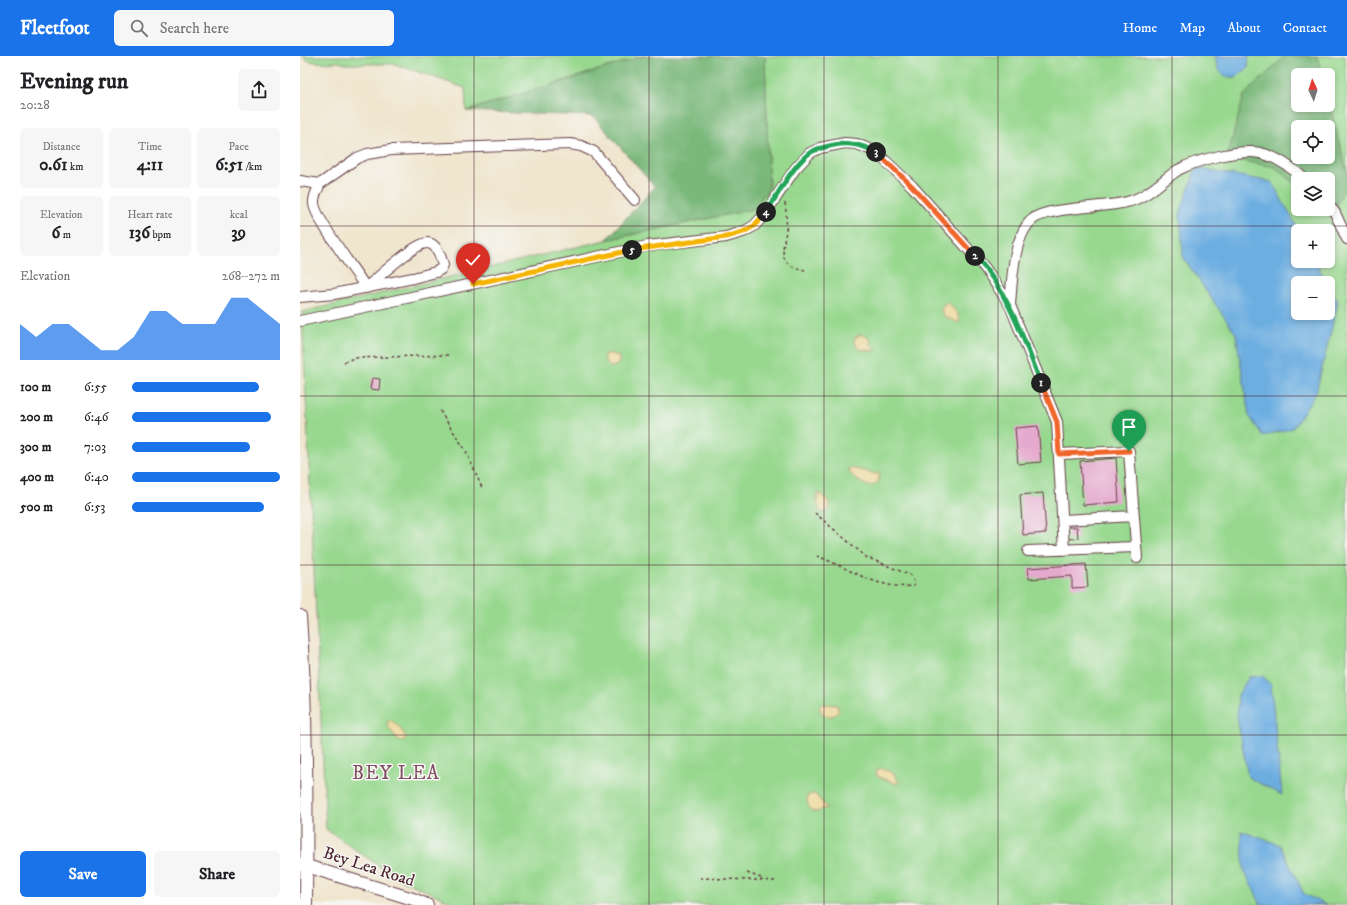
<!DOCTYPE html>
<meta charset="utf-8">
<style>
body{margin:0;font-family:"IM FELL DW Pica",serif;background:#f6f6f6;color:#202124;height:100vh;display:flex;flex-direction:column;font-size:15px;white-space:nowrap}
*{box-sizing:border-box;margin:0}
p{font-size:13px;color:#757577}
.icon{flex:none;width:22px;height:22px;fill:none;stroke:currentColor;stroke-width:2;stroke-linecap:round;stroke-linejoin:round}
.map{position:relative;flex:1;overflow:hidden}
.details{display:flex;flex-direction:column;background:#fff;width:300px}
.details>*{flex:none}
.needle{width:26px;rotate:356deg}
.fabs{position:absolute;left:991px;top:12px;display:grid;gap:8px}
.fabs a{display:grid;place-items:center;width:44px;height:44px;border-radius:6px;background:#fff;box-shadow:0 2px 6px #0003;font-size:20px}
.pin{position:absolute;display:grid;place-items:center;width:34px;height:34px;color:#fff;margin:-41px -17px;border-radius:50% 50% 50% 0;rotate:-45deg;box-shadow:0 0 4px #0007}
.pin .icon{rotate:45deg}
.km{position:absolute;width:20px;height:20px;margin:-10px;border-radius:50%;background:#222;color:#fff;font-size:11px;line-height:20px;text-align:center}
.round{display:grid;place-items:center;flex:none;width:42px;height:42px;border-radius:6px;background:#f6f6f6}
.head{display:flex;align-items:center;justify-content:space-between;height:68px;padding:0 20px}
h1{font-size:22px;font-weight:700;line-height:30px}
.metrics{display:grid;grid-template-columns:repeat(3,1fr);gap:6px;height:68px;padding:4px 20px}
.metrics div{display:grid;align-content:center;border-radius:6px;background:#f6f6f6;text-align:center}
.metrics b{font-size:17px;font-weight:700}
.metrics small{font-size:11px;font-weight:400}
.metrics p{font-size:11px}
.chart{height:112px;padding:8px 20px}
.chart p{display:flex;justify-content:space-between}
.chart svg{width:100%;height:72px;margin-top:4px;fill:#1a73e8;opacity:.7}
.button{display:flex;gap:8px;margin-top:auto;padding:8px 20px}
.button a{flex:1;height:46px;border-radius:6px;background:#1a73e8;color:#fff;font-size:16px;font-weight:700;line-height:46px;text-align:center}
.button a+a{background:#f6f6f6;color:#202124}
ul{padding:0 20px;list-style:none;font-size:13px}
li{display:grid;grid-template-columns:64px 48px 1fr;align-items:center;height:30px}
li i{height:10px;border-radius:5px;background:#1a73e8}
header{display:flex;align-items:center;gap:24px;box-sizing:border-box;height:56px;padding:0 20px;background:#1a73e8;color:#fff}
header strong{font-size:19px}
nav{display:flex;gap:22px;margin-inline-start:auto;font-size:14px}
.search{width:280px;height:36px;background:#f6f6f6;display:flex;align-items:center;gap:10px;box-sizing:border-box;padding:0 14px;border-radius:6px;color:#757577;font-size:15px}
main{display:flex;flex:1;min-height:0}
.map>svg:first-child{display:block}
.green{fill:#97d88e;stroke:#707c5c;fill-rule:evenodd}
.forest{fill:#79b879;stroke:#626c52;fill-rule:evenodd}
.sand{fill:#eeda9e;stroke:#9c7c64}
.water{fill:#6daee1;stroke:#5c6686}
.building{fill:#e5a9ce}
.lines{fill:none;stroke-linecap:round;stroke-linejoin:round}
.minor-casing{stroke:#633d43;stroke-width:12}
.major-casing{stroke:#633d43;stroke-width:14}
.path{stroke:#633d43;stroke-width:1.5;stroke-dasharray:3 3;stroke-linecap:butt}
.minor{stroke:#fff;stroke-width:10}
.major{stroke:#fff;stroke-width:12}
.split-1-casing{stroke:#fff;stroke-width:8}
.split-2-casing{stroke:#fff;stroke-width:8}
.split-3-casing{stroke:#fff;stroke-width:8}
.split-4-casing{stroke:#fff;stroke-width:8}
.split-5-casing{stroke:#fff;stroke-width:8}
.split-6-casing{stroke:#fff;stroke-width:8}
.split-1{stroke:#f0652b;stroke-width:5}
.split-2{stroke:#22a559;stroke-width:5}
.split-3{stroke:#f0652b;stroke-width:5}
.split-4{stroke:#22a559;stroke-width:5}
.split-5{stroke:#f5b400;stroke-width:5}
.split-6{stroke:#f5b400;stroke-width:5}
.grid{fill:none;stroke:#4a1f2b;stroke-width:1;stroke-opacity:0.55}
.labels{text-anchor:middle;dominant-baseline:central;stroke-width:3;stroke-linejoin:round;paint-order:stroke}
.street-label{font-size:17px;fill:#4a1f2b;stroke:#f6f6f2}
.quarter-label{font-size:19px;letter-spacing:1px;fill:#804f64;stroke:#f6f6f2}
</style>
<header>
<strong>Fleetfoot</strong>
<div class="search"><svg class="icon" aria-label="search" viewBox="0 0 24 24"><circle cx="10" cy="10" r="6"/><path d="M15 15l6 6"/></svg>Search here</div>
<nav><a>Home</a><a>Map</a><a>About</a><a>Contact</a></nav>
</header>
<main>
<section class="details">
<div class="head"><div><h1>Evening run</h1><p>20:28</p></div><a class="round"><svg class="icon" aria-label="share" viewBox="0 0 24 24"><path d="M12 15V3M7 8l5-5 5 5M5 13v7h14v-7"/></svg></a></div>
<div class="metrics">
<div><p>Distance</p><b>0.61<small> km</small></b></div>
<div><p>Time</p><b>4:11</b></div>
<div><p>Pace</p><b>6:51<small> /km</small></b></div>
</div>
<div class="metrics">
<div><p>Elevation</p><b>6<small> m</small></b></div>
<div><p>Heart rate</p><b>136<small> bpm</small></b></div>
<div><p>kcal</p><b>39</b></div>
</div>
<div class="chart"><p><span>Elevation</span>268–272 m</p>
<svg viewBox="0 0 160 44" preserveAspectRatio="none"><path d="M0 44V22L10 30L20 22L30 22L40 30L50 38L60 38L70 30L80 14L90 14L100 22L110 22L120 22L130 6L140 6L150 14L160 22V44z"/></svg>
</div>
<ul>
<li><b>100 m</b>6:55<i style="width:86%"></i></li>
<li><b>200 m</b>6:46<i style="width:94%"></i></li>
<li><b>300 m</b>7:03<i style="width:80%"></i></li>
<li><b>400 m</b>6:40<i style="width:100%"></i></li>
<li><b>500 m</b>6:53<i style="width:89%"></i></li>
</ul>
<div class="button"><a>Save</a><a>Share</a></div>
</section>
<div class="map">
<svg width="1047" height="849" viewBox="0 0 1047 849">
<rect width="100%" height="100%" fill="#f6f6f2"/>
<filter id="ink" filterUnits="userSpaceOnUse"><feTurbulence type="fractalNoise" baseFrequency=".025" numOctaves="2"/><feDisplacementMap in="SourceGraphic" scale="8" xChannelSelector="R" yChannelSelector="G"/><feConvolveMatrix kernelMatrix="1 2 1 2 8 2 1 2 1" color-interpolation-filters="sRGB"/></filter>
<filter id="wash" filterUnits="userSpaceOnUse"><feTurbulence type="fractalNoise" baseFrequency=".012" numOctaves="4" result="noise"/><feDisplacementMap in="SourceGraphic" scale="16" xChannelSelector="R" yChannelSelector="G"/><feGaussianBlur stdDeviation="0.9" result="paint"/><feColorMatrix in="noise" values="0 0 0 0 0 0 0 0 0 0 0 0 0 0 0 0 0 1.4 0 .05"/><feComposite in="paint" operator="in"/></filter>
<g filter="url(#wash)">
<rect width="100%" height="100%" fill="#f0e5cd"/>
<path class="green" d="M2 0H344L166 55 165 32 95 8H45L40 6C30 6 8 9 2 0Z
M465 0H1045L1047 24V849H158L95 821 26 773 2 256 306 184 453 153 469 132ZM998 19H1028V49H998ZM998 71H1028V101H998ZM998 123H1028V153H998ZM998 175H1028V205H998ZM998 227H1028V257H998Z"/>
<path class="forest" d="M344 0H465L469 132 453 153 306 184 355 131 293 60 166 55Z
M985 0H1017L1022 19H998V49H1028V42L1047 116V128L1032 158 1025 153H1028V123H998V130L975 111 927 102 944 39ZM998 71H1028V101H998Z"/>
<path class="sand" d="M648 247 657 257 660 265 659 267 645 261 641 254 644 248Z
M561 278 569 282 572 290 576 292 575 295 559 293 554 286 555 282Z
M310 297 319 301V306L316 310 310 311 305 306 304 299Z
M551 412 576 418 580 417C578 421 580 423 578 426 570 437 551 421 548 413Z
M519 437C525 443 530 443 530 453L523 457C515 451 518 447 517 438Z
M521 648 537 649 539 655 533 660C523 660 522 659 519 650Z
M89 664C96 665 102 675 106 681L105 684 98 685 87 669Z
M581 712 595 718 596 723 599 725 597 728 578 721 576 715Z
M512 738H515L527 752 522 753 518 756 512 755C508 751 507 746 507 740Z"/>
<path class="water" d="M915 0H949L948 12 936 21H925L918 13Z
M896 112 972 126 999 175 998 205H1015L1027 227H998V257H1028V228L1038 246 1016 337 993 372 963 380 949 360 936 278 883 201 880 157Z
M963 620 971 629 982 739 948 721 937 661 938 639 949 621Z
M941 775 980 789 1004 838 1026 849H961L944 814Z"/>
<g id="blocks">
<path class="building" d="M72 322 80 323 79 334 70 333Z
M738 370 741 406 718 408 715 372Z
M816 402 819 446 783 449 780 405Z
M743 437 746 477 723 479 720 439Z
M767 471H777L778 482 768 483Z
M786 508 788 531 772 532V520L729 523 728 512Z"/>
</g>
</g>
<g filter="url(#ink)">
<use href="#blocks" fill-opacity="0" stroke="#633d43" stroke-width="1"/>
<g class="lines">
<defs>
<path id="minor" d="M0 125 20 128C17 134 13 141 14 148 16 164 55 214 66 232
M20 128 57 102 67 98 91 94 270 88 281 90 294 96 335 144
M1028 148 1035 157 1047 183
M0 241 34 238 113 222 136 216 141 213 143 209C141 201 137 188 128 187 116 186 76 223 66 232
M710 249C712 225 713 179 733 163 747 151 805 152 827 146 848 141 861 125 878 114 896 104 940 93 960 97 975 100 994 113 1004 123
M0 265 347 190 426 181 443 176 454 170 465 158 495 113 510 97 520 92 545 87 557 88 576 96 612 130 685 212 710 249 757 366 764 494
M759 398 829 395 837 502
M763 464 834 460
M728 495 836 491"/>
<path id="major" d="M0 560C7 657 7 753 6 849
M0 808 113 843 127 849"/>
</defs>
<use href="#minor" class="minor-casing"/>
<use href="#major" class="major-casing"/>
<path class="path" d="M485 147C486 156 487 166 486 175 482 197 478 209 505 214
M44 306 54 302 149 299
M140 355 166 395 182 432
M515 457 566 501 610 519 615 527 614 530C576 534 550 512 517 500
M447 817 464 823
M400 822 476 825"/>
<use href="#minor" class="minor"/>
<use href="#major" class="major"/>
</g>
</g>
<g class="lines" filter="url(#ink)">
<defs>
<path id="split-1" d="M741 327 757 366 759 398 829 395"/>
<path id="split-2" d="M675 200C709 237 723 282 741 327"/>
<path id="split-3" d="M576 96 612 130 675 200"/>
<path id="split-4" d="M466 156C478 139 493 108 511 96 518 92 526 91 534 89 550 86 562 89 576 96"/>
<path id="split-5" d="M332 194 426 181 443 176 454 170 466 156"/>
<path id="split-6" d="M173 228 332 194"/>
</defs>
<use href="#split-1" class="split-1-casing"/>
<use href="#split-2" class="split-2-casing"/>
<use href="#split-3" class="split-3-casing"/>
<use href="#split-4" class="split-4-casing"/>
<use href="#split-5" class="split-5-casing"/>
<use href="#split-6" class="split-6-casing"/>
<use href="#split-1" class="split-1"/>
<use href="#split-2" class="split-2"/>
<use href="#split-3" class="split-3"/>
<use href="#split-4" class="split-4"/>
<use href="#split-5" class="split-5"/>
<use href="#split-6" class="split-6"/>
</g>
<path class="grid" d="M174 0V849M349 0V849M524 0V849M698 0V849M872 0V849M0 170H1047M0 340H1047M0 509H1047M0 679H1047"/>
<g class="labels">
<g class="street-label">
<text transform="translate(69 811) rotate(18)">Bey Lea Road</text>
</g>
<g class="quarter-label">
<text x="96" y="717">BEY LEA</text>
</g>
</g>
</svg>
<div class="fabs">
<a><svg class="needle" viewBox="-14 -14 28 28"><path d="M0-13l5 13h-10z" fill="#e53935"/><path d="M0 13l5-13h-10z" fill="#757577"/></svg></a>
<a><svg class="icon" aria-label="locate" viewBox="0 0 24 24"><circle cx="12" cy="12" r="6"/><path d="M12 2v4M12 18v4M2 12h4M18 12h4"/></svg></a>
<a><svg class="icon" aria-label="layers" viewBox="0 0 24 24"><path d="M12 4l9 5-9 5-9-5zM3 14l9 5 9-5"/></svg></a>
<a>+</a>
<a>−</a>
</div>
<div class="pin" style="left:829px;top:395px;background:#1e9e55"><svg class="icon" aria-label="arrive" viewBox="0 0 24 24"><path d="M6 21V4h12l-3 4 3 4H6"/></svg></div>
<div class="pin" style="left:173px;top:228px;background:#d93025"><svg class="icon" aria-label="check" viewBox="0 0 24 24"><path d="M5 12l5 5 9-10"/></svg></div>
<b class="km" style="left:741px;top:327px">1</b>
<b class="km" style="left:675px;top:200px">2</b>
<b class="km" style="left:576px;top:96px">3</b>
<b class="km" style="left:466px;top:156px">4</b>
<b class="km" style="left:332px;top:194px">5</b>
</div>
</main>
